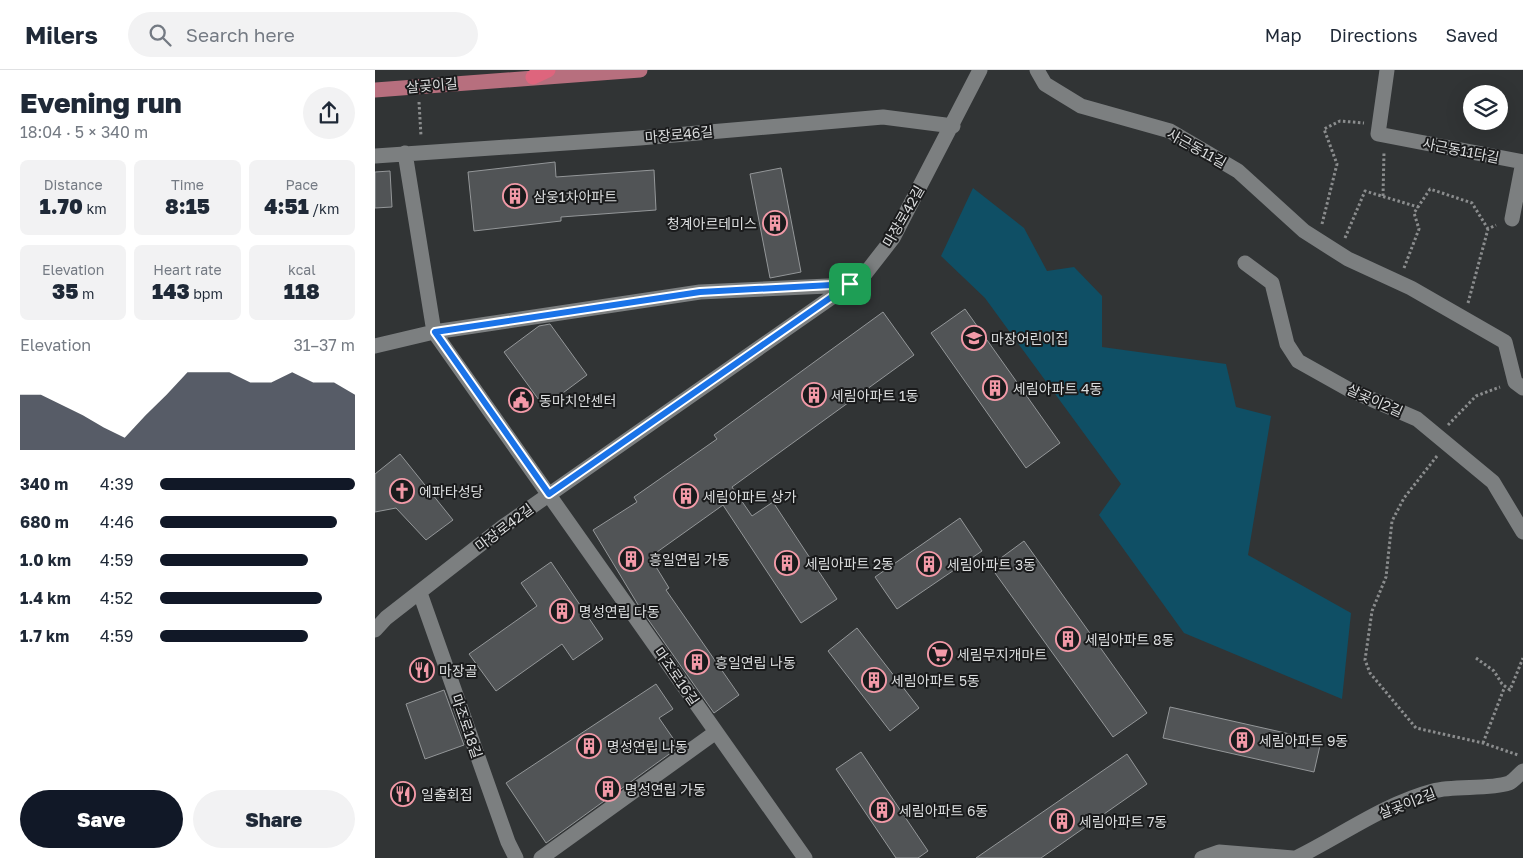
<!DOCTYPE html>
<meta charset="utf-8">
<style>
body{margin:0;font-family:"Golos Text","Noto Sans KR",sans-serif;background:#f2f2f3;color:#1f2937;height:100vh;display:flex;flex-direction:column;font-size:19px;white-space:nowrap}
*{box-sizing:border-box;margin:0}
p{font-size:16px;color:#747a83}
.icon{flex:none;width:28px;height:28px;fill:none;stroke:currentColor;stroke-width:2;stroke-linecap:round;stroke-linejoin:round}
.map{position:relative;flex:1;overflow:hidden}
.drawer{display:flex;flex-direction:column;background:#fff;width:375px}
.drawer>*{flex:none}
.controls{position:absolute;left:1088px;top:15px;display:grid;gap:10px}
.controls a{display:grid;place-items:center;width:45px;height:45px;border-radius:50%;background:#fff;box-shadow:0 5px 20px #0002;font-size:25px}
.pin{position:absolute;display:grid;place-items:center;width:42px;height:42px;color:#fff;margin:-21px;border-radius:10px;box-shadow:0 2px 8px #0006}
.round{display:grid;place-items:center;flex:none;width:52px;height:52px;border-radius:26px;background:#f2f2f3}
.head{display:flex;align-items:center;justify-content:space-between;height:85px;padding:0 20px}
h1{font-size:28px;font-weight:800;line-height:38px}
.figures{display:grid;grid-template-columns:repeat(3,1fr);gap:8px;height:85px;padding:5px 20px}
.figures div{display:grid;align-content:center;border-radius:8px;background:#f2f2f3;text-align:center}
.figures b{font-size:21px;font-weight:800}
.figures small{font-size:14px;font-weight:400}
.figures p{font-size:14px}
.chart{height:140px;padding:10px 20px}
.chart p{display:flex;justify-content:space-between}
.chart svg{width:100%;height:90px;margin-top:5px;fill:#111827;opacity:.7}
.action{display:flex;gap:10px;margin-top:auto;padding:10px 20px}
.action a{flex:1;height:58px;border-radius:30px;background:#111827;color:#fff;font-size:20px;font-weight:800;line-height:58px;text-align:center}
.action a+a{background:#f2f2f3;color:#1f2937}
ul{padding:0 20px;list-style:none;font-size:16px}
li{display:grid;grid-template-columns:80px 60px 1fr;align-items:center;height:38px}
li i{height:12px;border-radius:6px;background:#111827}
header{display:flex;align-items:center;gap:30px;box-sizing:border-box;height:70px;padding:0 25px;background:#fff;border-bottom:1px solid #e0e1e3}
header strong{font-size:24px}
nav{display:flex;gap:28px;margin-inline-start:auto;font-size:18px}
.search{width:350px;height:45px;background:#f2f2f3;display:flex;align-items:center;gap:12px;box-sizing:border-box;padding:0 18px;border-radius:28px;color:#747a83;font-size:19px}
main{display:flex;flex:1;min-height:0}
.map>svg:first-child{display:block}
.green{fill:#0f4f65}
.building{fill:#515456;stroke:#949799}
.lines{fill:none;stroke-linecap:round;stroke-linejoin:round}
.path{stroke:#8b8d8e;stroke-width:3;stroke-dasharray:2.5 2.5;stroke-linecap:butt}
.minor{stroke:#7c7f80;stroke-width:15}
.major{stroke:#b76f7e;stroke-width:15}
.highway{stroke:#de657d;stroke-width:15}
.route-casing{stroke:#fff;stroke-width:10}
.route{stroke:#1a73e8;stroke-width:6}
.labels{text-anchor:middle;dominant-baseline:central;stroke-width:4;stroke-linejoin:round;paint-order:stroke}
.street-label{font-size:14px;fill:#dbddde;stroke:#1a1b1c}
.poi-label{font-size:14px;fill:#dbddde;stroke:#1a1b1c;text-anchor:start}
</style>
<header>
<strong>Milers</strong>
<div class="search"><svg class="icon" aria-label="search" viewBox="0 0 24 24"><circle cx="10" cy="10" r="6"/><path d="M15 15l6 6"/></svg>Search here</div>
<nav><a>Map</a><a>Directions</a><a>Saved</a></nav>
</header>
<main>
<section class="drawer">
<div class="head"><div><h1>Evening run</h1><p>18:04 · 5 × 340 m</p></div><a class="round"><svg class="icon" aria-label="share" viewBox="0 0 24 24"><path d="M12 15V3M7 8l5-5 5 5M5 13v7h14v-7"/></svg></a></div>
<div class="figures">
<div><p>Distance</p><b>1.70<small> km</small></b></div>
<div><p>Time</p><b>8:15</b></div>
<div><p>Pace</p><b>4:51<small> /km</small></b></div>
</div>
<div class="figures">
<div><p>Elevation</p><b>35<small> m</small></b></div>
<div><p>Heart rate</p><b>143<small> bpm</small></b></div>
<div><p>kcal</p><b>118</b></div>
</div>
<div class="chart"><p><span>Elevation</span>31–37 m</p>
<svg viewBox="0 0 160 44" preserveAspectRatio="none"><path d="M0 44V17L10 17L20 22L30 27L40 33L50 38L60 27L70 17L80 6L90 6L100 6L110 11L120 11L130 6L140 11L150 11L160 17V44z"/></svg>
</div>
<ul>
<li><b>340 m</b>4:39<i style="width:100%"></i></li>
<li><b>680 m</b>4:46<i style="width:91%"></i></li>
<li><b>1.0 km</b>4:59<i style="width:76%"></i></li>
<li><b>1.4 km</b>4:52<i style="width:83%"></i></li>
<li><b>1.7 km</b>4:59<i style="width:76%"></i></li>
</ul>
<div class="action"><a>Save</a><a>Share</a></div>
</section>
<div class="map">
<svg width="1148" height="788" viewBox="0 0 1148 788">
<rect width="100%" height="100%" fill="#313435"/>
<path class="green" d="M598 118 649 158 672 201 699 197 727 226V277L851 294 861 337 896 346 873 485 976 543 967 629 809 563 724 445 746 414 610 228 566 186Z"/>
<path class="building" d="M180 92 181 107 279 100 281 140 186 147V151L99 161 93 102Z
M406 98 426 202 395 208 375 104Z
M15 101 17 137 0 138V102Z
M590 239 685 373 651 398 556 263Z
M508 242 539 285 357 417 377 446 398 432 462 529 426 553 348 435 275 487 294 518 291 520 364 625 339 643 265 538 218 460 262 432 259 427 342 369 339 365Z
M175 254 212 305 169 337 129 282 164 256Z
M25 384 78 450 51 470 21 438 0 442V404Z
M585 448 607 481 522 539 500 507Z
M649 471 772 643 738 667 615 496Z
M176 492 228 569 198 590 187 574 121 621 94 584 162 536 146 513Z
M482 558 544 638 515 661 453 581Z
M281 614 298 639 284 648 304 677 171 773 131 713Z
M69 620 89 675 50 689 31 634Z
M795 637 946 671 939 702 788 668Z
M486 682 553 781 543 788H521L461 699Z
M752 684 772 714 666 788H601Z"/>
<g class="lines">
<path class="path" d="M44 32 46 66
M1008 126 1009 82
M947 154 962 94 949 59 965 51 989 53
M970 168 990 121 1043 137
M1029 198 1044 159 1039 143 1055 119 1097 133 1113 159
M1093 233 1113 159 1121 155
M1073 355 1101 326 1125 317
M1062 386 1029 428 1017 451 1011 507 997 541 990 590 995 603 1041 658 1108 673 1143 685
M1101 588 1119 601 1127 614 1135 620 1148 588
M1108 673 1130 616"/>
<path class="minor" d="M662 0 670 14 706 36 795 61 863 101 929 161 973 189 1036 218 1130 272 1140 312 1148 318
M1012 0 1003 64 1148 92 1137 149
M30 83 59 262 430 788
M0 86 265 68 508 47 578 56
M870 193 897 213 912 274 923 291 973 319 1042 349 1118 412 1148 462
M0 276 59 262 325 222 475 215
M45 523 133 772 141 788
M0 560 11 548 129 456 490 204 518 168 605 0
M166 788 341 662
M827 788 844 782 918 788
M921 788C966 766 1009 734 1058 721 1079 715 1114 720 1134 713 1139 711 1144 704 1148 701"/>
<path class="major" d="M0 20 265 0"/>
<path class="highway" d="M158 7 173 0"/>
</g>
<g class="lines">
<defs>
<path id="route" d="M475 214 174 424 60 262 325 222Z"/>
</defs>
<use href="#route" class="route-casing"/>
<use href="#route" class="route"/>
</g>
<defs>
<symbol id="building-ring" viewBox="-11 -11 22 22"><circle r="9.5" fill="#1a1b1c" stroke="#f39aa8" stroke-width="1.5"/><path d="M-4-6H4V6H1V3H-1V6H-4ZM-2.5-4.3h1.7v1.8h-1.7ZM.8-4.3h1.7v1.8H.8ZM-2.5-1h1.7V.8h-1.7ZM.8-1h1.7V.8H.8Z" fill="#f39aa8"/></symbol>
<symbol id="school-ring" viewBox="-11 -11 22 22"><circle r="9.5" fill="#1a1b1c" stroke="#f39aa8" stroke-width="1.5"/><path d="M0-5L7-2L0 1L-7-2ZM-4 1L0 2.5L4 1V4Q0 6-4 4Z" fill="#f39aa8"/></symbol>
<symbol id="civic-ring" viewBox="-11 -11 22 22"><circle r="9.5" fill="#1a1b1c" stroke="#f39aa8" stroke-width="1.5"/><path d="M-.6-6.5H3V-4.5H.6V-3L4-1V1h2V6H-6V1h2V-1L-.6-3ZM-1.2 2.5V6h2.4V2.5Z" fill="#f39aa8"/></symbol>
<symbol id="church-ring" viewBox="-11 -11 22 22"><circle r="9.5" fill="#1a1b1c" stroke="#f39aa8" stroke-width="1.5"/><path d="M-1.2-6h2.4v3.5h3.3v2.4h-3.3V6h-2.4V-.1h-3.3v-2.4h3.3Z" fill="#f39aa8"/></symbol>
<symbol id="supermarket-ring" viewBox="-11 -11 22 22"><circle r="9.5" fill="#1a1b1c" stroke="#f39aa8" stroke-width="1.5"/><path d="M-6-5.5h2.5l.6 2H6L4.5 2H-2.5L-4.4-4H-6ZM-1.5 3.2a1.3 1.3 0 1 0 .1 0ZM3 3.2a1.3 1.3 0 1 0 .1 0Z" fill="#f39aa8"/></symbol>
<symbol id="restaurant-ring" viewBox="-11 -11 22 22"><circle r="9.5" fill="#1a1b1c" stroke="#f39aa8" stroke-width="1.5"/><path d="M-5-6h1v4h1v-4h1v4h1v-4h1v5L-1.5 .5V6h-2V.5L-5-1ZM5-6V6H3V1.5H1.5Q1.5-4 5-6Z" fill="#f39aa8"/></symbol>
</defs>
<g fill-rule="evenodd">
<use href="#building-ring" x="126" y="112" width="28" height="28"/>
<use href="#building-ring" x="386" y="139" width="28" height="28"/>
<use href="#school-ring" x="585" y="254" width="28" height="28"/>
<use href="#building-ring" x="606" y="304" width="28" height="28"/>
<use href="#building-ring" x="425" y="311" width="28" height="28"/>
<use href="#civic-ring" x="132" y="316" width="28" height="28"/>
<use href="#church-ring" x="13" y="407" width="28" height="28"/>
<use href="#building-ring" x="297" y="412" width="28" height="28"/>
<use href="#building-ring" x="242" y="475" width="28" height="28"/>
<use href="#building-ring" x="398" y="479" width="28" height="28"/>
<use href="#building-ring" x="540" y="480" width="28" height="28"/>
<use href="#building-ring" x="173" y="527" width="28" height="28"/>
<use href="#building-ring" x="679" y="555" width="28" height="28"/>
<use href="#supermarket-ring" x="551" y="570" width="28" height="28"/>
<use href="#building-ring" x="308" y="578" width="28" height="28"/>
<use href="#restaurant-ring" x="33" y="586" width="28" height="28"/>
<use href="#building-ring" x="485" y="596" width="28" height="28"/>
<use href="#building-ring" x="853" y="656" width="28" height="28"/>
<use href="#building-ring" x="200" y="662" width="28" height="28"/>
<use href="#building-ring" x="219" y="705" width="28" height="28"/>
<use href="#restaurant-ring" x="14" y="710" width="28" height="28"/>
<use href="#building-ring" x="493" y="726" width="28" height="28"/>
<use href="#building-ring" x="673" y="737" width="28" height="28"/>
</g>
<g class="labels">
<g class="street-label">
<text transform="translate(57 15) rotate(-5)">살곶이길</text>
<text transform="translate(304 64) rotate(-5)">마장로46길</text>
<text transform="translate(822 78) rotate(29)">사근동11길</text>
<text transform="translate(1086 80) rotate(11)">사근동11다길</text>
<text transform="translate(528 146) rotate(-60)">마장로42길</text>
<text transform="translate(1000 330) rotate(24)">살곶이2길</text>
<text transform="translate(129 457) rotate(-37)">마장로42길</text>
<text transform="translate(302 606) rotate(55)">마조로16길</text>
<text transform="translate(92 656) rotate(71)">마조로18길</text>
<text transform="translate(1032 733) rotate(-21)">살곶이2길</text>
</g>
<g class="poi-label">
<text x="158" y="126">삼웅1차아파트</text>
<text x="382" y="153" text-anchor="end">청계아르테미스</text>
<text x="616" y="268">마장어린이집</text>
<text x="638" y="318">세림아파트 4동</text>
<text x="456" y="325">세림아파트 1동</text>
<text x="164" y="330">동마치안센터</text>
<text x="44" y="421">에파타성당</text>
<text x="328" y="426">세림아파트 상가</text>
<text x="274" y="489">흥일연립 가동</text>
<text x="430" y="493">세림아파트 2동</text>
<text x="572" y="494">세림아파트 3동</text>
<text x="204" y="541">명성연립 다동</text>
<text x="710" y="569">세림아파트 8동</text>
<text x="582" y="584">세림무지개마트</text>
<text x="340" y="592">흥일연립 나동</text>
<text x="64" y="600">마장골</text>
<text x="516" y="610">세림아파트 5동</text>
<text x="884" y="670">세림아파트 9동</text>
<text x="232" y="676">명성연립 나동</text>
<text x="250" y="719">명성연립 가동</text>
<text x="46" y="724">일출회집</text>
<text x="524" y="740">세림아파트 6동</text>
<text x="704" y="751">세림아파트 7동</text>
</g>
</g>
</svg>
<div class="controls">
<a><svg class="icon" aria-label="layers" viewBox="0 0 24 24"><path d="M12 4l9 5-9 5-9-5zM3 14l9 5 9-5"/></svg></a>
</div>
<div class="pin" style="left:475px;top:214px;background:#1e9e55"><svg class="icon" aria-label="arrive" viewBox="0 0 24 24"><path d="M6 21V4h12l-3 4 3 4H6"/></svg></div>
</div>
</main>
